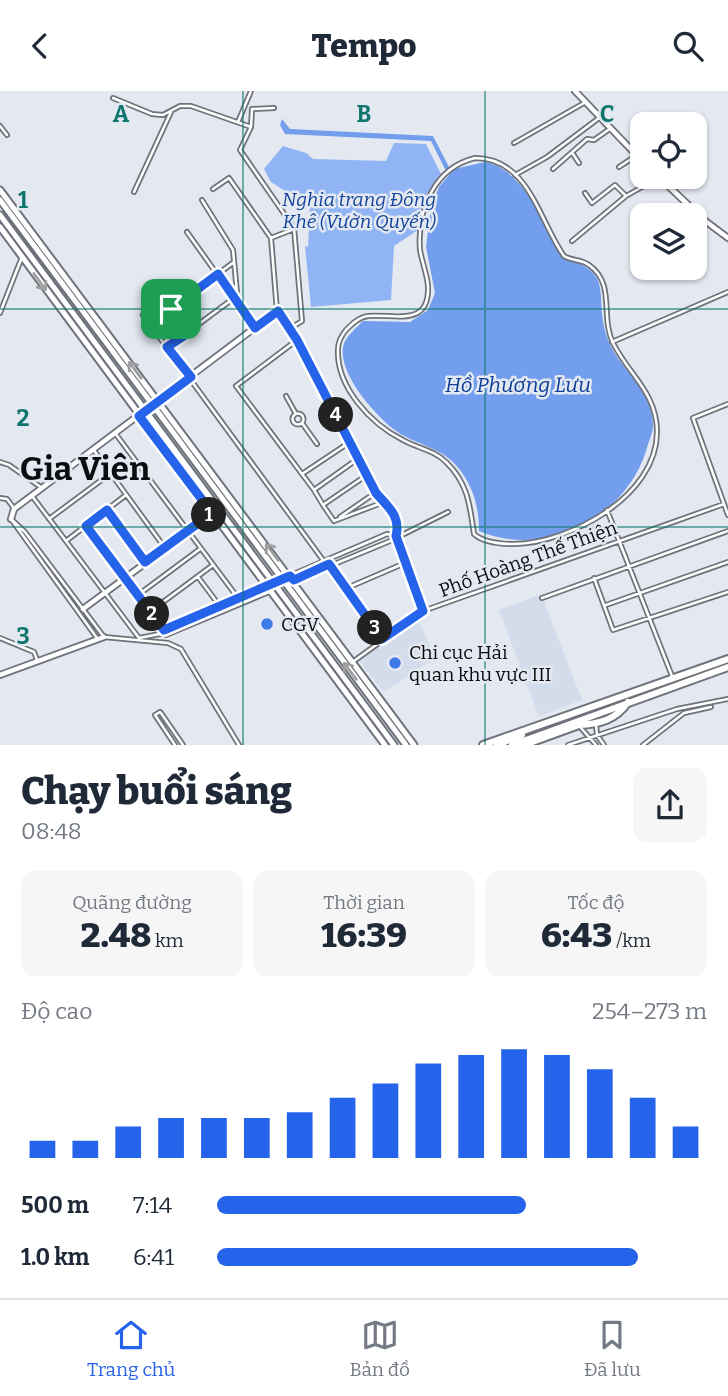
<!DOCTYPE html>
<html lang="vi">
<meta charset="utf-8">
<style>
body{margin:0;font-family:Bitter,serif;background:#f6f6f7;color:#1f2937;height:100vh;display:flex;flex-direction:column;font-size:26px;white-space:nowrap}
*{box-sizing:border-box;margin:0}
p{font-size:23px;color:#747a83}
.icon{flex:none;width:38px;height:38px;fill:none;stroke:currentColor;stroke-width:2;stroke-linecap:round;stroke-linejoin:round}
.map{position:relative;height:654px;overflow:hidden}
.details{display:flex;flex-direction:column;background:#fff;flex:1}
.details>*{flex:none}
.fabs{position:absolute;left:630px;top:21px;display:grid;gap:14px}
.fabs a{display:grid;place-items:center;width:77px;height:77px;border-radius:14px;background:#fff;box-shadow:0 2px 5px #0004;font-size:35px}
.pin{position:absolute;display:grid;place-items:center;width:60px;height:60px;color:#fff;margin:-30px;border-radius:14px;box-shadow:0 4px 10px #0006}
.km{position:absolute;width:35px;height:35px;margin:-18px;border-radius:50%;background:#222;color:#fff;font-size:19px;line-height:35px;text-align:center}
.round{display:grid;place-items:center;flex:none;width:74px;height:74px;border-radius:14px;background:#f6f6f7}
.head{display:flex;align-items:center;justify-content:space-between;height:119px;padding:0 21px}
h1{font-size:38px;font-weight:800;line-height:52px}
.stats{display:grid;grid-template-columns:repeat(3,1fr);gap:10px;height:119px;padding:7px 21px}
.stats div{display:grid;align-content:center;border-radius:14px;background:#f6f6f7;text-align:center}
.stats b{font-size:35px;font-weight:800}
.stats small{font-size:19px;font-weight:400}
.stats p{font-size:19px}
.chart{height:196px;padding:14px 21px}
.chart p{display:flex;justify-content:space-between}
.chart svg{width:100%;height:126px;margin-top:7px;stroke:#2563eb;stroke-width:6}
ul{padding:0 21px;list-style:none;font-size:23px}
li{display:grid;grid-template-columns:112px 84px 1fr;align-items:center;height:52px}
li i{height:18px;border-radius:9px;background:#2563eb}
header{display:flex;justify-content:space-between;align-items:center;height:91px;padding:0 21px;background:#fff;font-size:32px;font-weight:800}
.menu{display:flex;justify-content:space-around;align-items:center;height:98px;border-top:2px solid #e0e1e3;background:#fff;font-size:19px;color:#747a83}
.menu a{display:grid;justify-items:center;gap:4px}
.menu .current{color:#2563eb}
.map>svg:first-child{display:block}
.built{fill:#d3dceb}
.green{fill:#91b5f4}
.water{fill:#729eed}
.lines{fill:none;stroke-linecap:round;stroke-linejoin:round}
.street-casing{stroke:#6e727a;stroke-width:6}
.secondary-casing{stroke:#6e727a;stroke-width:8}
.primary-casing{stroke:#6e727a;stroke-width:9}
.highway-casing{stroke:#6e727a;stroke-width:10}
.street{stroke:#fff;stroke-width:2.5}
.secondary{stroke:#fff;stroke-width:4.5}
.primary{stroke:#fff;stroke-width:5}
.highway{stroke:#fff;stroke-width:6}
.oneway{stroke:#9d9e9f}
.route-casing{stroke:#fff;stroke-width:14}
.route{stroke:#2563eb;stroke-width:9}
.grid{fill:none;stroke:#0f766e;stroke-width:2;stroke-opacity:0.55}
.poi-dot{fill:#3e79e9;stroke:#e3e8f1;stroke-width:2.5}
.labels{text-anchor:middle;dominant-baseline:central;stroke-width:5;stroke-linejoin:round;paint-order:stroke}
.park-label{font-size:19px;font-style:italic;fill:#11429c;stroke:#e3e8f1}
.street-label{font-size:19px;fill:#0b0d10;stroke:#e3e8f1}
.poi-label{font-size:19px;fill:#0b0d10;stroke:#e3e8f1;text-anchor:start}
.water-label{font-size:21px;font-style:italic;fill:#0d3e98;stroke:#e3e8f1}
.town-label{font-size:33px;font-weight:bold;fill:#0b0d10;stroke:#e3e8f1}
.grid-label{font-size:23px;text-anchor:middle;font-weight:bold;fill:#0f766e;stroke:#e3e8f1;stroke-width:5;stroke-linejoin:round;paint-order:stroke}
</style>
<header><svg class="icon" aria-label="back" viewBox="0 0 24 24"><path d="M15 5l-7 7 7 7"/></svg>Tempo<svg class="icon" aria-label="search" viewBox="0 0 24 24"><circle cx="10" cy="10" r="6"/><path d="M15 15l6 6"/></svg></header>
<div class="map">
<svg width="728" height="654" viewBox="0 0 728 654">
<rect width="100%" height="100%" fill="#e3e8f1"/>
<path class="built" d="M541 503 582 609 539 625 499 519Z
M418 527 436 570 427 572 384 601 359 570Z"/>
<path class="green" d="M394 52 426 53 441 83 425 105 418 139 394 155 391 209 311 216 305 155 308 156 310 116 271 91 264 78 283 55 306 62 313 68 386 70Z"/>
<path class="water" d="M282 28 290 38 433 45 450 78H445L431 50 285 43 280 34Z
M485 71C524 78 545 136 563 167 617 182 593 204 607 246 617 277 653 297 653 334 653 342 648 352 646 360 625 427 545 468 479 440 479 417 474 398 460 379 443 356 418 355 396 340 376 326 332 277 345 250 349 243 357 236 363 230L410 231 428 219 435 202 426 156 431 116 439 96 454 78Z"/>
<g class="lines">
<defs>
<path id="street" d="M113 7 152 23 163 24 180 15H191L251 36 240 59 294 137 302 230 289 238
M238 31 251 0
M0 35 7 44
M251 36 252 18 274 17
M514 52 584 12
M573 63 579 72
M475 67C529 67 539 130 564 165 572 170 581 168 589 174 616 193 600 226 613 252 629 284 657 302 657 341 657 405 570 452 514 453 501 453 484 452 474 443 470 415 468 392 446 371 434 359 417 357 403 349 371 333 336 296 338 258 338 251 342 244 346 239 352 233 359 226 368 225 392 222 430 238 428 195 427 183 422 171 420 159 417 119 434 77 475 67Z
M619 76 637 64
M553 78 587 48 594 49 611 37
M515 84 547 66 599 27
M213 98 229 87 271 147 277 220 297 249 376 402C388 416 401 425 396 445L423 520
M134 101 171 21
M585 102 592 112 615 94 625 104
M202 109 233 159 238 212
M187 141 254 235
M271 147 294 138
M572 150 626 105 660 86
M160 204 188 242
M171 218 234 171
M0 222 22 166
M143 224 381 548
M297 249 236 295 314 399
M612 251 728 201
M168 256 234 207
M286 305 296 323
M728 313 693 327 728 424
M292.5 328a5.5 5.5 0 1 1 11 0a5.5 5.5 0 1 1-11 0Z
M302 332 317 353
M115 342 238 507
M93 358 165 457
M0 371 9 374 42 397
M302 383 350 351
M32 405 139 547 165 542
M0 407 7 408 13 416
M323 414 314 399 359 367
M107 419 145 471
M607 419 672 585
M340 426 375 402
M11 428 25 441 104 546 168 552 181 558 239 654
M11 428 97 547
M49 428 111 382
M334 430 323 414 367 384
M334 430 384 411
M86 435 164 539
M66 450 126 404
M289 485 387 443 396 445
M198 486 219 514
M594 487 613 539 728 501
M291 491 390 450 448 421
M347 497 405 472
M138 504 200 458
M542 507 728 440
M606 514 728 471
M151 520 213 474
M164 539 283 488
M166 544 269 501
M0 547 34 561 37 569
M354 570 423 520 724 413
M160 621 155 624 175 654
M161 622 183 654
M596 633 597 644 604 654
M581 637 596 654
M568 654 677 618 728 608
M643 654 684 622 711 616"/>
<path id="secondary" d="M575 0 642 70
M659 86 704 129 728 147
M11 428 14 418 277 220
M83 518 212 423
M0 584 104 546"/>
<path id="primary" d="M0 99 414 654
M0 109 406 654
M0 124 394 654
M0 136 385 654"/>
<path id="highway" d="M579 634C599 633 616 629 628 611
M483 654 728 568
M497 654 522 644
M512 654 728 576
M524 654 579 634 585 628"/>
</defs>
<use href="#street" class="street-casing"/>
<use href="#secondary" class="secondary-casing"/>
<use href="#primary" class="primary-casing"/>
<use href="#highway" class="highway-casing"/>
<use href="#street" class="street"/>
<use href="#secondary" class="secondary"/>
<use href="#primary" class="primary"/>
<use href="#highway" class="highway"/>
</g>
<defs><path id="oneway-shaft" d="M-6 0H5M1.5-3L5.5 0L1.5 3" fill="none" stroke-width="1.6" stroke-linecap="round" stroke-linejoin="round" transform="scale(1.75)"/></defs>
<g class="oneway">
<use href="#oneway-shaft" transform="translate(40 191) rotate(54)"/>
<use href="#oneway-shaft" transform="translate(135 279) rotate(-127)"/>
<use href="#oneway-shaft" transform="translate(272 461) rotate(-127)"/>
<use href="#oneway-shaft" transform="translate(350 580) rotate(-127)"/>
</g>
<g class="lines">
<defs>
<path id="route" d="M218 183 255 237 278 220 297 249 376 402C388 416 401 425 396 445L423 520 382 548 329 473 294 489 290 485 164 539 86 435 107 419 145 471 212 422 139 325 191 286 167 256 188 242 171 218Z"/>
</defs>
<use href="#route" class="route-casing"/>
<use href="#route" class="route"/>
</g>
<path class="grid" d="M243 0V654M485 0V654M0 218H728M0 436H728"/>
<g class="poi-dot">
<circle cx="267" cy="533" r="7"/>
<circle cx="395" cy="572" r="7"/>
</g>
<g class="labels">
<g class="park-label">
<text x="359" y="108">Nghia trang Đông<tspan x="359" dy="22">Khê (Vườn Quyến)</tspan></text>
</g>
<g class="street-label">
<text transform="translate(528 468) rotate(-20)">Phố Hoàng Thế Thiện</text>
</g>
<g class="poi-label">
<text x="281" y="533">CGV</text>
<text x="409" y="561">Chi cục Hải<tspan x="409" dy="22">quan khu vực III</tspan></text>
</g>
<g class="water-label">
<text x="518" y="294">Hồ Phương Lưu</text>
</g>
<g class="town-label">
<text x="85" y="378">Gia Viên</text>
</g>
</g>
<g class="grid-label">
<text x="121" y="31">A</text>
<text x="364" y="31">B</text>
<text x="607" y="31">C</text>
<text x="23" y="117">1</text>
<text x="23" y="335">2</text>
<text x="23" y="553">3</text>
</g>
</svg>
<div class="fabs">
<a><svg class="icon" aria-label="locate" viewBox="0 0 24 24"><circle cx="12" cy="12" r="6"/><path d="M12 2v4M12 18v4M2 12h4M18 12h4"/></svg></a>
<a><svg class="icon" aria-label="layers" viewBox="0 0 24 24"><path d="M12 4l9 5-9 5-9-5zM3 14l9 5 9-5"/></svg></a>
</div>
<div class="pin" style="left:171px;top:218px;background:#1e9e55"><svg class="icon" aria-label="arrive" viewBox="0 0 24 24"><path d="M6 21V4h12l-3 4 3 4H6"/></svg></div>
<b class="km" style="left:209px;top:424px">1</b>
<b class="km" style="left:152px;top:523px">2</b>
<b class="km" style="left:375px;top:537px">3</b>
<b class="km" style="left:336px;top:324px">4</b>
</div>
<section class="details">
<div class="head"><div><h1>Chạy buổi sáng</h1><p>08:48</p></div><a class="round"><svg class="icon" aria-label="share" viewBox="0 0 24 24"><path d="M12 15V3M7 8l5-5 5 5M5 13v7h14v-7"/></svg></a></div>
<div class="stats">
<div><p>Quãng đường</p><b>2.48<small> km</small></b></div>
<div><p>Thời gian</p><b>16:39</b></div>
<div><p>Tốc độ</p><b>6:43<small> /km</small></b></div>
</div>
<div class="chart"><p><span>Độ cao</span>254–273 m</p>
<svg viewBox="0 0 160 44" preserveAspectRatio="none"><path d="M5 44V38M15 44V38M25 44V33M35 44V30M45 44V30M55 44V30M65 44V28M75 44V23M85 44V18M95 44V11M105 44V8M115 44V6M125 44V8M135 44V13M145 44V23M155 44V33"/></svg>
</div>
<ul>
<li><b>500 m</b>7:14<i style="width:63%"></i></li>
<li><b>1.0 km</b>6:41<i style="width:86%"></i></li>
</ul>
</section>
<nav class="menu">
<a class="current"><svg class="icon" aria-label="home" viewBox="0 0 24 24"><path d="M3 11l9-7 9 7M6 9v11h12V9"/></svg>Trang chủ</a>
<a><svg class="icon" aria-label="map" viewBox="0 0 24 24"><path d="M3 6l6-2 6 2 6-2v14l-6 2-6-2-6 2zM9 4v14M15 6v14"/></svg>Bản đồ</a>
<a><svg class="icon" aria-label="saved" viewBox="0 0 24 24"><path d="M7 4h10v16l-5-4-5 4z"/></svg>Đã lưu</a>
</nav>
